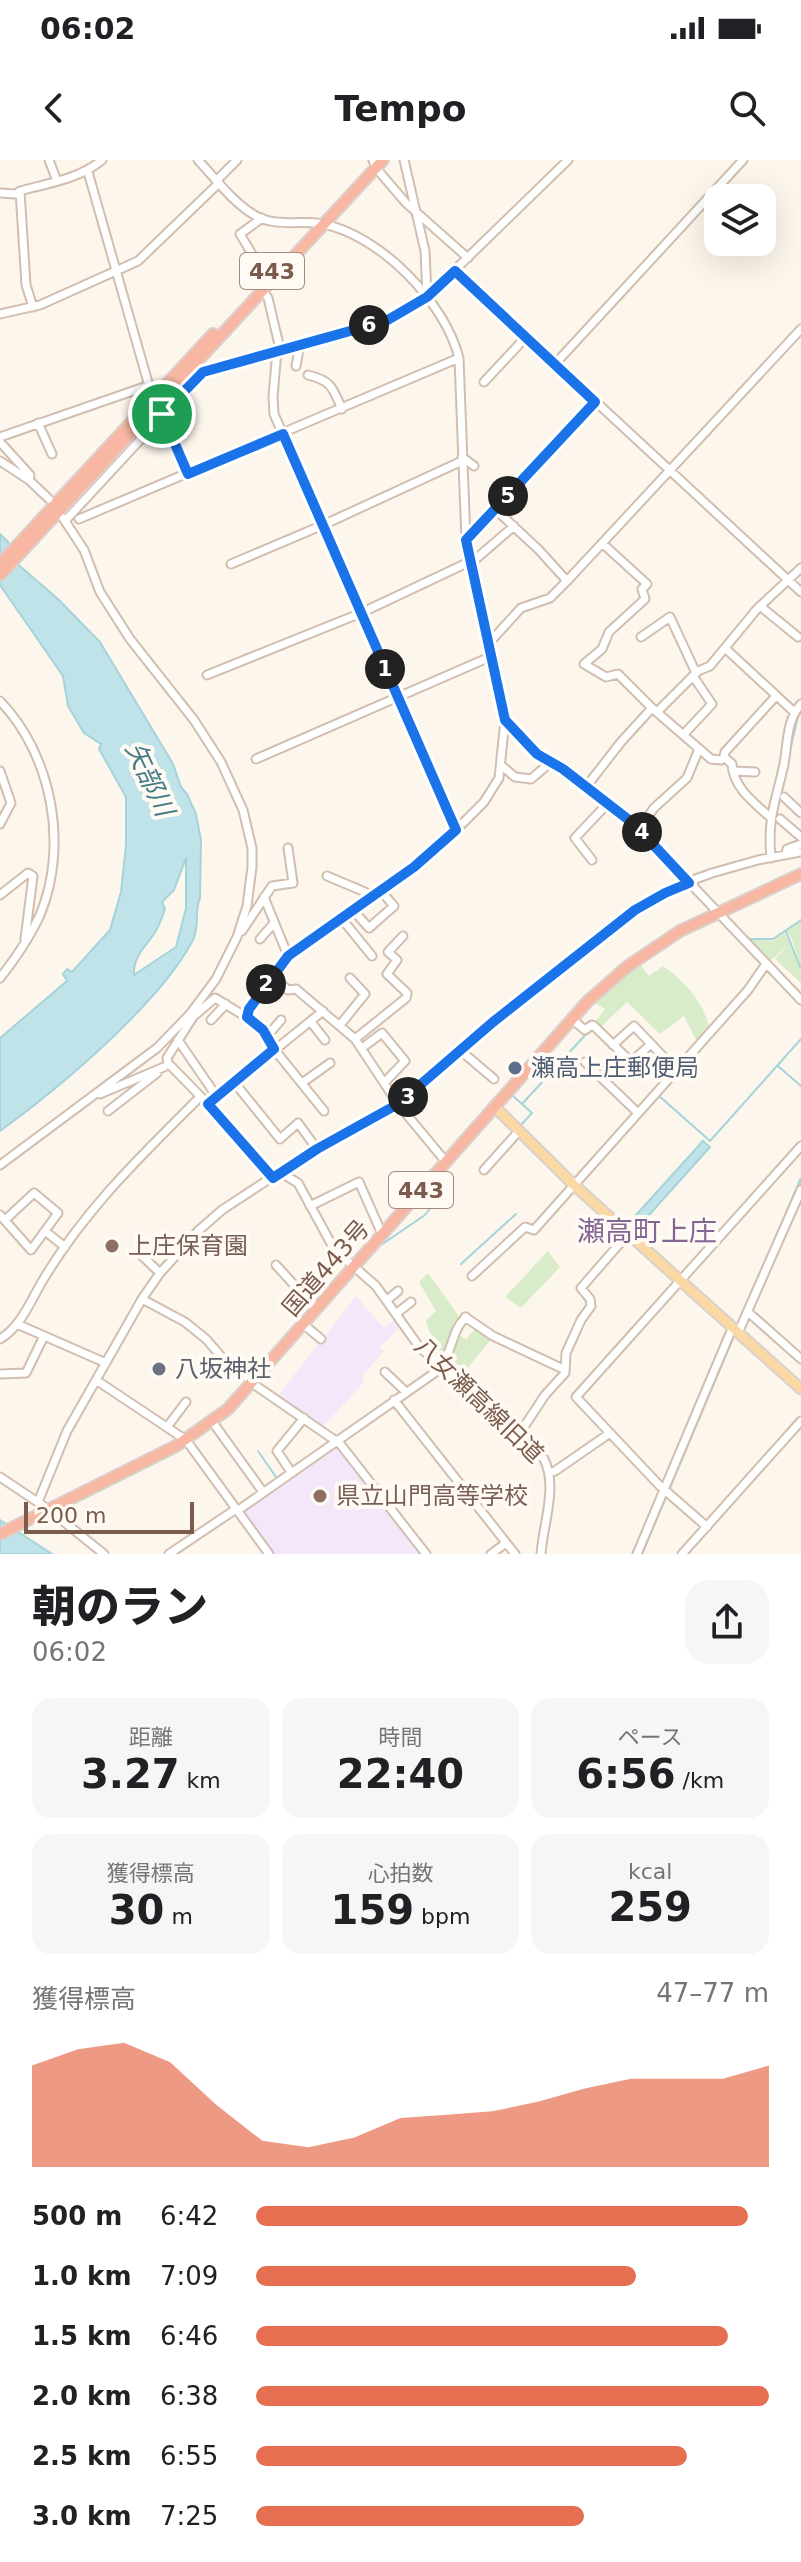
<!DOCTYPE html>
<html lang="ja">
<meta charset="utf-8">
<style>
body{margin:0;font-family:"DejaVu Sans","Noto Sans JP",sans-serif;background:#f6f6f6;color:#202124;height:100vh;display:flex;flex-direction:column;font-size:30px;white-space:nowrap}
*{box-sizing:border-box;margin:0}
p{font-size:26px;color:#757577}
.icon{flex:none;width:44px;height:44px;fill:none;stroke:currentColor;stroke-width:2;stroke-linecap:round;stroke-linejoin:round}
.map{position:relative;height:1394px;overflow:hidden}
.side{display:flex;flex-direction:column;background:#fff;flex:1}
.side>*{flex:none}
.controls{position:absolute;left:704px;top:24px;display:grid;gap:16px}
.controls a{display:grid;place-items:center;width:72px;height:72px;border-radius:16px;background:#fff;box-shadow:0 8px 32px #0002;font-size:40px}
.scale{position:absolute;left:24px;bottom:20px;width:170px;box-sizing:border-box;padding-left:8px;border:4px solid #7a5c4d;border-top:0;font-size:22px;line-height:28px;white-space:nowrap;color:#7a5c4d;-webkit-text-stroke:6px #fffaf3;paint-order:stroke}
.pin{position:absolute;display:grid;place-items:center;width:68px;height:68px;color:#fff;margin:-34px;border:4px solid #fff;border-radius:50%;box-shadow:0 2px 8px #0007}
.km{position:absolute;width:40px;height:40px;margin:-20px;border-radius:50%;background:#222;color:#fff;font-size:22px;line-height:40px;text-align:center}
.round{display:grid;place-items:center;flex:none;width:84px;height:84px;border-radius:24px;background:#f6f6f6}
.head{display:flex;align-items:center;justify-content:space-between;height:136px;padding:0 32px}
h1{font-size:44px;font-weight:800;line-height:60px}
.figures{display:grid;grid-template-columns:repeat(3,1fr);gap:12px;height:136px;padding:8px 32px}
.figures div{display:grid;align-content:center;border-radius:20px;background:#f6f6f6;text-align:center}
.figures b{font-size:40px;font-weight:800}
.figures small{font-size:22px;font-weight:400}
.figures p{font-size:22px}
.chart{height:224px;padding:16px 32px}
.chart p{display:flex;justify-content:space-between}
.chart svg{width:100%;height:144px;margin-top:8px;fill:#e76f51;opacity:.7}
ul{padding:0 32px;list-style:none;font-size:26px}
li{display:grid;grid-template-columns:128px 96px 1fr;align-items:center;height:60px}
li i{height:20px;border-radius:10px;background:#e76f51}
.status{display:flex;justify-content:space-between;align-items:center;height:56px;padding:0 40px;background:#fff;direction:ltr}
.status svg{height:22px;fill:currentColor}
header{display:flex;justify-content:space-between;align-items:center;height:104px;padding:0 32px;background:#fff;font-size:36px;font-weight:800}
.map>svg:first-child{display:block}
.education{fill:#f3e8fa}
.green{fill:#d8ecc9}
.water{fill:#bfe3e8;stroke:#a5d3da;stroke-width:2;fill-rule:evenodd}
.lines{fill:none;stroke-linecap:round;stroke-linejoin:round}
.stream{stroke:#a5d3da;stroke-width:2}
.minor-casing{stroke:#d1beb0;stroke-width:11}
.major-casing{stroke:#dad1cd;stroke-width:13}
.highway-casing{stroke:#dad1cd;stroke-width:14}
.minor{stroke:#fff;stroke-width:7}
.major{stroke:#fbd9a5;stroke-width:9}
.highway{stroke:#f7b7a3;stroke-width:10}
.route-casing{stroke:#fff;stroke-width:16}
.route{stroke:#1a73e8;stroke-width:10}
.service-dot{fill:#5c6f8a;stroke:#fffaf3;stroke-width:3}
.education-dot{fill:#8d6e63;stroke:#fffaf3;stroke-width:3}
.worship-dot{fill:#6b7280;stroke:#fffaf3;stroke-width:3}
.labels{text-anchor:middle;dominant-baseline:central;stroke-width:8;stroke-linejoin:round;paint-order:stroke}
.shield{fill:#fffaf3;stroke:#a28b7f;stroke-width:2}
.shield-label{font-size:22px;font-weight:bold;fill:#7a5c4d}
.service-label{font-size:24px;fill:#4e5e75;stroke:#fffaf3;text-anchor:start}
.education-label{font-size:24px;fill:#785e54;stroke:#fffaf3;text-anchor:start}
.street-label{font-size:24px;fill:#7a5c4d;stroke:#fffaf3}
.worship-label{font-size:24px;fill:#5b616d;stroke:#fffaf3;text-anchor:start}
.water-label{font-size:26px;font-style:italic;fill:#437c86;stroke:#fffaf3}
.quarter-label{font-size:28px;fill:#846695;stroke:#fffaf3}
</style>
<div class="status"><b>06:02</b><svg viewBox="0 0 49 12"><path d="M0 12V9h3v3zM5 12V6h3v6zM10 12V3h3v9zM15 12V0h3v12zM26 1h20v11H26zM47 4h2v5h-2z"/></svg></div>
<header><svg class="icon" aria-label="back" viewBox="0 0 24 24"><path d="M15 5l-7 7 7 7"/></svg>Tempo<svg class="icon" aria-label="search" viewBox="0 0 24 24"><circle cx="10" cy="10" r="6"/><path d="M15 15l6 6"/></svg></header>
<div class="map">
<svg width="801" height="1394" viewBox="0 0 801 1394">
<rect width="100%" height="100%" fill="#fdf6ec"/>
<path class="education" d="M356 1136 384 1168 397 1158 402 1165 380 1187 384 1191 362 1217 365 1221 323 1267 277 1237Z
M338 1282 425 1394H271L240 1350Z"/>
<path class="green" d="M801 761V823L775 799 787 786 768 803 747 779 773 781 785 772 800 808 793 782 787 770Z
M639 803 649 816 663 806C685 821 702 841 709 866L697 882 684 856 660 874 627 842 601 867 595 862 605 849 595 843Z
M548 1091 560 1107 521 1148 505 1137Z
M428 1113 461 1159 453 1170 442 1202 436 1198C440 1186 429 1174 426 1161L436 1151 419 1122Z
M476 1167 492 1178 463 1214 446 1203 454 1189 457 1173 466 1180Z"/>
<path class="water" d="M0 374 8 382 14 401 59 440 100 482 173 604 181 627 187 634 196 654 201 680 200 738C194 751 200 766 193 780 177 810 155 834 132 858 91 900 48 936 0 971V878L67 821 63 814 67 809 72 812 110 770 121 732 126 685V637L99 589 101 584 84 573 68 546 63 516 0 425ZM186 698V748L176 787 134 815C133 797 145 787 154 774 159 767 162 757 165 749L162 742 174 730Z
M703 981 710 987 641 1064 639 1063 635 1072 627 1065Z
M801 1018V1026L739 1164 642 1394H639Z
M0 1360 52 1394H0Z"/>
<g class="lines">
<path class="stream" d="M789 595 798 556 801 553
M773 679 775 693
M786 771 800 807
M748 779H773L801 760
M778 906 801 926
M512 935 532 953 522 964
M658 935 710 981 801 879
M522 944 589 871
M381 1085 425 1055 441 1035
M461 1104 516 1054
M457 1213 462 1215
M258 1291 276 1317"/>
<defs>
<path id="minor" d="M49 0 57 21
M198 0C216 19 233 43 256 56 276 67 301 60 323 64 380 75 445 142 459 198L466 380 505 560 499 618 484 642 456 670 414 707 288 796 273 817 288 830 296 829 355 879 398 944 446 1002
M373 0 376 8 406 43 468 98
M404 0 425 91 427 135
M88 12 153 240
M217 20 237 0
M20 31 26 125 33 147
M0 33 16 34 20 31C49 23 79 19 102 0
M262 58 240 74 252 94 265 127
M455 111 801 432
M262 130 268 138 280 189
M0 154 40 145 138 101 219 23
M277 190 273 237 274 254 456 670
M555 204 743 0
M296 206 300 184
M308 215C332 221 332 227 342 249
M484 222 526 177
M160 251 188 314
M38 263 52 294
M0 277 150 225
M0 282 30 315 29 320 49 339
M462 297 474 306
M0 301 29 320
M495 349 539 390 567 421
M79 359 459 198
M65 361 203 212 386 161 427 137 568 0
M466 380 595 242
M602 383 647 424 642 429 645 439 609 472 602 489 584 504 606 517 618 514 652 548 711 599 721 600 724 597 732 604C733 627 754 643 770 657
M231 404 323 365 462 301
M470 404 514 366
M760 446 798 477
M641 477 670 457 696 513
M489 483 521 448 550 438 567 421 801 169
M725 488 794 552
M207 515 361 453 469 402
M0 541C52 595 69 686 40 755 30 777 15 799 0 818
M657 552 698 511 710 506 757 449 801 408
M505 560 537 594 563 609 634 664 801 840
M683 575 712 544 693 516
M724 597 725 592 776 536
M256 599 492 496
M502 606 515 617 531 619 551 602
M0 611 11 643 0 664
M733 611 755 612
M586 627 621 582 652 548
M784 637 801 653
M780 659 801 677
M639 669 654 648 687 618 699 589
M786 694 787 689 801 684
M771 698C767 658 776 641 784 604 788 583 786 561 801 544
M592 700 575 678 608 643
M327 716 365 732 370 738
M0 735 28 713 33 716 25 779
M264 737 288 796
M353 750 369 768 394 746 381 731
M342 759 372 796
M242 771 272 726 293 723 288 688
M260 779 274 763
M195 855 215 838 253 861 263 870 274 889 324 951
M193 857 167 898 168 903 208 944 273 1018
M247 857C250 843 262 826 273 817
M211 860 226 844
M574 861 585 870 592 865 594 866 631 902 651 884
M311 862 325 880
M340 865 365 834 350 818
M267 876 281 860
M355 879 406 838 407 833 387 814 397 800 388 792 403 776
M178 880 217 937
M613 885 634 866 676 910
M362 888 382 873 405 901 384 923
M461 891 494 919
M585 902 638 953
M234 922 280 979 298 963 317 989
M302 923 330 903
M100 934 164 907
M208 944 323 851
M108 951 157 913
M0 1005 157 888 190 854 216 819 237 777 247 746 252 707V688L243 650 221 602 194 560 130 479 100 432 84 390 63 358
M484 1010 519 971
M281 1013 298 1023 334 1089 376 1126 420 1188 501 1255 544 1299C558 1327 543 1364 541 1394
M310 1046 359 1022 382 1074
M0 1055 31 1090 58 1053 34 1033 5 1060
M45 1071 65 1087
M138 1092 160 1113
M276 1105 316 1149
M472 1116 525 1067 534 1070 748 830 766 804
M142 1139 185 1162 206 1179 226 1202 249 1219
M387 1140 398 1131
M748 1152 801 1199
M397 1153 411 1142
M465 1157 493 1176 561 1208
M17 1164 106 1203
M303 1164 321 1179
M738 1173 801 1030
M0 1179C21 1167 31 1140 43 1120 86 1048 142 995 200 937
M441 1206C454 1188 451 1171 466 1157
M385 1212 406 1232
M0 1214 26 1213 44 1176
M96 1220 186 1280 269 1394
M252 1223 336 1281
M394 1240 515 1394
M214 1264 263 1332
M167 1267 186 1242
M520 1273 545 1235 565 1213 566 1193 581 1160 591 1146 590 1139 581 1128 628 1074
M337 1280 426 1394
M291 1312 277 1291 304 1258
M549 1313 555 1311 610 1273
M0 1317 48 1349 104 1394
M38 1342 67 1271 142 1139 160 1113 198 1071 222 1050 292 1004 398 944 493 862 647 742 679 725 712 713 758 700 801 692
M237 1351 443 1207
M707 1367 659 1325 576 1237 801 986
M169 1394 236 1349
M491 1394 506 1383
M637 1394 731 1171
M682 1394 801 1261"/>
<path id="major" d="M494 946 574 1025 801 1229"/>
<path id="highway" d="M0 404 213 174
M0 415 383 0
M0 1374 176 1286 228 1249 588 841 628 806 680 771 801 714"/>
</defs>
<use href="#minor" class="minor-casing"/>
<use href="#major" class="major-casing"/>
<use href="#highway" class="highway-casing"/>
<use href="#minor" class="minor"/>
<use href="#major" class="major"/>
<use href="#highway" class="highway"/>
</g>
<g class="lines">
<defs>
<path id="route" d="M455 111 595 242 466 380 505 560 537 594 563 609 634 664 689 723 665 733 635 750 493 862 398 944 317 989 273 1018 208 944 274 889 263 870 247 857 249 849 288 796 414 707 456 670 283 274 188 314 162 254 203 212 386 161 427 137Z"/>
</defs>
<use href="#route" class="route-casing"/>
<use href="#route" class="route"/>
</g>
<circle class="service-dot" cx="515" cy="908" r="8"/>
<g class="education-dot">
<circle cx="112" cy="1086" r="8"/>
<circle cx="320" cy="1336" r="8"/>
</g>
<circle class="worship-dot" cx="159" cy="1209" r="8"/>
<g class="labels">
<g class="shield">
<rect x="240" y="93" width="64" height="36" rx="6"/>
<rect x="389" y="1012" width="64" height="36" rx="6"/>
</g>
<g class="shield-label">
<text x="272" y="111">443</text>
<text x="421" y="1030">443</text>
</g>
<g class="service-label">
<text x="531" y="908">瀬高上庄郵便局</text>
</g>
<g class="education-label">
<text x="128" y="1086">上庄保育園</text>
<text x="336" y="1336">県立山門高等学校</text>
</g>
<g class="street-label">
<text transform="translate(326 1108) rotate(-49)">国道443号</text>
<text transform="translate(479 1240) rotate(44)">八女瀬高線旧道</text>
</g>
<g class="worship-label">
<text x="175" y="1209">八坂神社</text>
</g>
<g class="water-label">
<text transform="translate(150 619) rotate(65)">矢部川</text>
</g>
<g class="quarter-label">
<text x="647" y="1071">瀬高町上庄</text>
</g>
</g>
</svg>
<div class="controls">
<a><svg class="icon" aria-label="layers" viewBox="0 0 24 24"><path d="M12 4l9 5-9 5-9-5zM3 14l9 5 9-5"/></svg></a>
</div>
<div class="scale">200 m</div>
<div class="pin" style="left:162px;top:254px;background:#1e9e55"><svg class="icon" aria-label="arrive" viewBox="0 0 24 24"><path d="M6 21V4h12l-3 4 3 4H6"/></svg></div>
<b class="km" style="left:385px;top:509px">1</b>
<b class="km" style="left:266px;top:824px">2</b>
<b class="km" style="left:408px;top:937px">3</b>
<b class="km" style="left:642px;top:672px">4</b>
<b class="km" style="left:508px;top:336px">5</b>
<b class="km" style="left:369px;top:165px">6</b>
</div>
<section class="side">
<div class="head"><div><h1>朝のラン</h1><p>06:02</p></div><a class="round"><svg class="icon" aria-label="share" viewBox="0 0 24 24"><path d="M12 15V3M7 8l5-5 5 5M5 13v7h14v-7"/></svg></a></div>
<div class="figures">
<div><p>距離</p><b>3.27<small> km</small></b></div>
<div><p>時間</p><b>22:40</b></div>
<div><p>ペース</p><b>6:56<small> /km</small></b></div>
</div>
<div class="figures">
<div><p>獲得標高</p><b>30<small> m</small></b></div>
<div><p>心拍数</p><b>159<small> bpm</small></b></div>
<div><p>kcal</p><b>259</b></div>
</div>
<div class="chart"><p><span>獲得標高</span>47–77 m</p>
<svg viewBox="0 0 160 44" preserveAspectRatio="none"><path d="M0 44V13L10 8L20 6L30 12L40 25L50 36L60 38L70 35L80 29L90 28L100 27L110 24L120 20L130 17L140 17L150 17L160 13V44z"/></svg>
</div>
<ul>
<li><b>500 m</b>6:42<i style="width:96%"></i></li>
<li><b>1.0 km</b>7:09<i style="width:74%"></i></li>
<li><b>1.5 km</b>6:46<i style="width:92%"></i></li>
<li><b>2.0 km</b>6:38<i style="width:100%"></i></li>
<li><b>2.5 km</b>6:55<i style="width:84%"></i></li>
<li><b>3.0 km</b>7:25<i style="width:64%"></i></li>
</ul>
</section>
